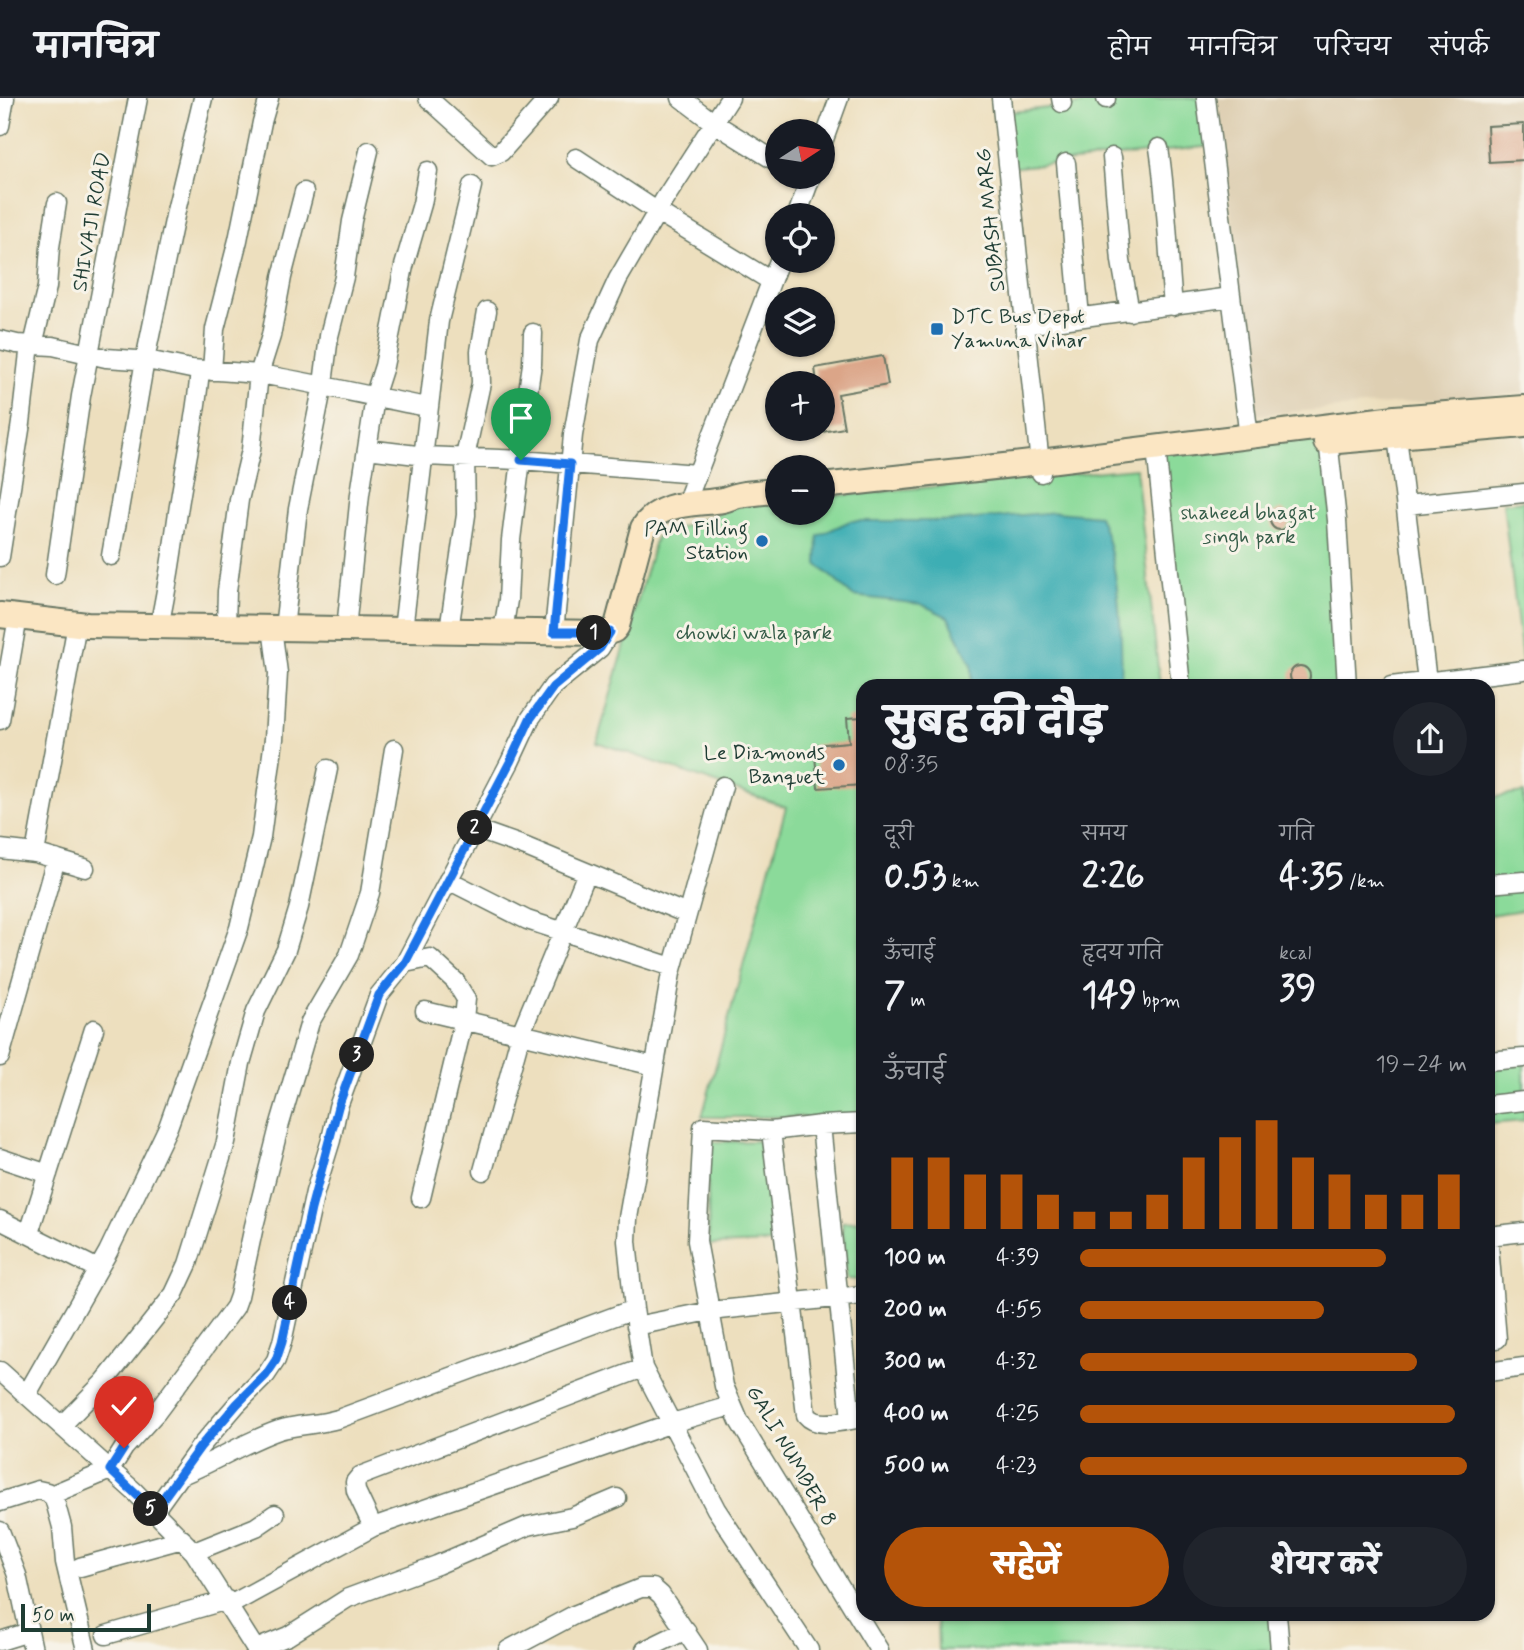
<!DOCTYPE html>
<html lang="hi">
<meta charset="utf-8">
<style>
body{margin:0;font-family:Mynerve,"Playpen Sans Deva",sans-serif;background:#20242c;color:#f1f3f6;height:100vh;display:flex;flex-direction:column;font-size:26px;white-space:nowrap}
*{box-sizing:border-box;margin:0}
p{font-size:23px;color:#9ea1a6}
.icon{flex:none;width:38px;height:38px;fill:none;stroke:currentColor;stroke-width:2;stroke-linecap:round;stroke-linejoin:round}
.map{position:relative;flex:1;overflow:hidden}
.side{position:absolute;left:856px;top:581px;width:639px;height:942px;display:flex;flex-direction:column;background:#171b24;border-radius:21px;box-shadow:0 2px 5px #0004}
.side>*{flex:none}
.needle{width:46px;rotate:78deg}
.tools{position:absolute;left:765px;top:21px;display:grid;gap:14px}
.tools a{display:grid;place-items:center;width:70px;height:70px;border-radius:50%;background:#171b24;box-shadow:0 2px 5px #0004;font-size:35px}
.scale{position:absolute;left:21px;bottom:18px;width:130px;box-sizing:border-box;padding-left:7px;border:4px solid #1f3d34;border-top:0;font-size:19px;line-height:24px;white-space:nowrap;color:#1f3d34;-webkit-text-stroke:5px #f7f3e8;paint-order:stroke}
.pin{position:absolute;display:grid;place-items:center;width:60px;height:60px;color:#fff;margin:-72px -30px;border-radius:50% 50% 50% 0;rotate:-45deg;box-shadow:0 0 7px #0007}
.pin .icon{rotate:45deg}
.km{position:absolute;width:35px;height:35px;margin:-18px;border-radius:50%;background:#222;color:#fff;font-size:19px;line-height:35px;text-align:center}
.round{display:grid;place-items:center;flex:none;width:74px;height:74px;border-radius:37px;background:#20242c}
.headline{display:flex;align-items:center;justify-content:space-between;height:119px;padding:0 28px}
h1{font-size:38px;font-weight:800;line-height:52px}
.metrics{display:grid;grid-template-columns:repeat(3,1fr);gap:10px;height:119px;padding:7px 28px}
.metrics div{display:grid;align-content:center}
.metrics b{font-size:35px;font-weight:800}
.metrics small{font-size:19px;font-weight:400}
.metrics p{font-size:19px}
.chart{height:196px;padding:14px 28px}
.chart p{display:flex;justify-content:space-between}
.chart svg{width:100%;height:126px;margin-top:7px;stroke:#b45309;stroke-width:6}
.action{display:flex;gap:14px;margin-top:auto;padding:14px 28px}
.action a{flex:1;height:80px;border-radius:42px;background:#b45309;color:#fff;font-size:28px;font-weight:800;line-height:80px;text-align:center}
.action a+a{background:#20242c;color:#f1f3f6}
ul{padding:0 28px;list-style:none;font-size:23px}
li{display:grid;grid-template-columns:112px 84px 1fr;align-items:center;height:52px}
li i{height:18px;border-radius:9px;background:#b45309}
header{display:flex;align-items:center;gap:42px;box-sizing:border-box;height:98px;padding:0 35px;background:#171b24;border-bottom:2px solid #363941}
header strong{font-size:33px}
nav{display:flex;gap:38px;margin-inline-start:auto;font-size:24px}
.map>svg:first-child{display:block}
.built{fill:#decfb2}
.green{fill:#8bda9a;stroke:#558c67;stroke-width:2}
.water{fill:#3caeb4;stroke:#2e7674;stroke-width:2}
.building{fill:#dba588}
.lines{fill:none;stroke-linecap:round;stroke-linejoin:round}
.street-casing{stroke:#677664;stroke-width:21}
.secondary-casing{stroke:#677664;stroke-width:28}
.street{stroke:#fff;stroke-width:18}
.secondary{stroke:#fbe6c3;stroke-width:24}
.route-casing{stroke:#fff;stroke-width:14}
.route{stroke:#1a73e8;stroke-width:9}
.poi-dot{fill:#1f6fb2;stroke:#f7f3e8;stroke-width:2.5}
.labels{text-anchor:middle;dominant-baseline:central;stroke-width:6;stroke-linejoin:round;paint-order:stroke}
.street-label{font-size:21px;fill:#1f3d34;stroke:#f7f3e8}
.poi-label{font-size:21px;fill:#1f3d34;stroke:#f7f3e8;text-anchor:end}
.park-label{font-size:21px;fill:#355c48;stroke:#f7f3e8}
</style>
<header>
<strong>मानचित्र</strong>
<nav><a>होम</a><a>मानचित्र</a><a>परिचय</a><a>संपर्क</a></nav>
</header>
<div class="map">
<svg width="1524" height="1552" viewBox="0 0 1524 1552">
<rect width="100%" height="100%" fill="#f7f3e8"/>
<filter id="ink" filterUnits="userSpaceOnUse"><feTurbulence type="fractalNoise" baseFrequency=".0143" numOctaves="2"/><feDisplacementMap in="SourceGraphic" scale="14" xChannelSelector="R" yChannelSelector="G"/><feConvolveMatrix kernelMatrix="1 2 1 2 8 2 1 2 1" color-interpolation-filters="sRGB"/></filter>
<filter id="wash" filterUnits="userSpaceOnUse"><feTurbulence type="fractalNoise" baseFrequency=".00686" numOctaves="4" result="noise"/><feDisplacementMap in="SourceGraphic" scale="28" xChannelSelector="R" yChannelSelector="G"/><feGaussianBlur stdDeviation="1.57" result="paint"/><feColorMatrix in="noise" values="0 0 0 0 0 0 0 0 0 0 0 0 0 0 0 0 0 1.4 0 .05"/><feComposite in="paint" operator="in"/></filter>
<g filter="url(#wash)">
<rect width="100%" height="100%" fill="#eddfbe"/>
<path class="built" d="M1218 0H1524V295L1254 317Z"/>
<path class="green" d="M1138 0H1206L1212 48 1009 70 1003 15Z
M1324 329 1347 588H1181L1157 352Z
M1136 370 1160 588H863V1019H702L786 709 597 644 656 439 739 407 777 403V415H822L823 399Z
M1524 403V577L1503 405Z
M1524 695V812L1488 817V700Z
M1524 964V1023L1488 1026V967Z
M765 1043 773 1145 709 1147 707 1044Z
M863 1123V1182L847 1181 842 1124Z
M937 1516H1270L1274 1552H938Z"/>
<path class="water" d="M1057 414 1099 418C1119 463 1123 538 1121 588H972V567L948 519 921 506 853 498 817 466 818 438 850 423H952Z"/>
<g id="blocks">
<path class="building" d="M1524 26V62L1489 64 1487 28Z
M883 258 888 287 838 296 844 330 822 334V285H817L815 270Z
M1270 422a10 10 0 1 1 20 0a10 10 0 1 1-20 0Z
M1290 578a10 10 0 1 1 20 0a10 10 0 1 1-20 0Z
M863 619V687L818 690 814 647 849 644 847 620Z"/>
</g>
</g>
<g filter="url(#ink)">
<use href="#blocks" fill-opacity="0" stroke="#677664" stroke-width="2"/>
<g class="lines">
<defs>
<path id="street" d="M428 0 492 58 501 54 549 0
M681 0 714 25 777 64
M1001 0 1041 375
M1061 0 1062 5
M1106 0V1
M1206 0 1249 339
M0 28 5 0
M822 47 839 0
M1159 50C1167 102 1168 155 1173 208
M1112 59 1121 163 1130 214
M576 60 658 114 771 183
M1066 65 1080 219
M304 94 282 179 271 238 259 276C316 285 371 299 428 309
M797 117 811 79
M1025 227 1231 199
M0 242 17 246 53 248 106 260 152 263 191 271 259 276 251 352 239 402 227 493 226 529
M33 247 47 189 50 149 57 105
M212 273 215 231 238 142 262 24 269 0
M1327 333 1337 422 1347 588
M1397 338 1427 583
M1156 350 1181 588
M367 351 425 358 521 362 697 376
M686 405 779 163
M1406 407 1524 395
M111 458 145 262 176 113 203 0
M0 459 21 325 30 246
M55 477 81 298 138 0
M159 528C167 493 172 457 177 421 184 371 196 322 200 272
M284 530 298 411 323 286 329 238 344 179 352 123 369 53
M346 531 360 396 376 293 384 268 404 168 422 106 428 73
M403 532 439 223 472 88
M449 532 466 417 465 359 481 285 480 253 487 213
M503 533 508 502 511 442 521 362 522 335 532 266 533 235
M554 534 573 337 590 242 618 181 664 102 730 0
M1391 588 1524 572
M0 622 18 519
M723 688 671 875 628 1120 627 1143 634 1211 643 1270 716 1411 809 1552
M475 731 526 749 687 816
M0 751 35 755 85 770
M35 755 77 526
M448 782 527 822 672 869
M1488 786 1524 783
M425 913 654 968
M0 959 56 761
M1488 963 1524 960
M1488 1007 1524 1003
M863 1025 821 1027 771 1033 806 1317C818 1332 845 1322 863 1320
M821 1027 851 1322
M771 1033 703 1029 697 1143 724 1288 739 1323 879 1552
M0 1060 48 1076
M483 1073 521 935 587 775
M421 1100 464 921 466 901 455 883 430 860 405 865 510 664 530 621 553 588 600 550 610 534
M0 1122 98 1171
M29 1135 94 931
M1488 1136 1497 1241
M1488 1138 1524 1134
M636 1228 710 1213 863 1197
M0 1273 135 1394 194 1454 256 1552
M1488 1274 1524 1269
M27 1296 108 1154 168 1029 239 830 261 739 274 641 278 575 272 530
M62 1327 104 1284 174 1196 188 1166 226 1044 241 965 256 913 286 852 299 809 328 671
M179 1378C213 1365 244 1344 279 1332 299 1326 318 1327 338 1321L634 1211
M51 1397 110 1372 124 1350 156 1315 235 1209 239 1198 254 1128 279 1029 310 924 349 857 370 795 394 651
M0 1404 38 1392 47 1394 54 1400 62 1429 65 1464 86 1552
M154 1413 200 1349 237 1306 266 1277 276 1262 282 1244 315 1094 331 1042 338 1009 379 897 405 865
M373 1429 356 1393 355 1384 360 1378 643 1270
M0 1433 17 1477 33 1552
M194 1454 256 1429 275 1416
M80 1469 182 1441
M230 1507 373 1429 672 1325 731 1308
M1277 1516 1280 1552
M106 1537 227 1502
M0 1543 29 1534
M256 1551 288 1538 348 1500 437 1467 528 1428 572 1419 617 1400
M508 1552 574 1517 641 1490H653L661 1497 698 1552
M645 1552 686 1532"/>
<path id="secondary" d="M1326 344 1524 327
M822 388 1040 364 1395 320 1524 310
M0 517 87 527 605 535 614 532 617 528 643 430C661 402 695 407 723 402 728 401 733 398 739 397 751 395 764 394 777 393"/>
</defs>
<use href="#street" class="street-casing"/>
<use href="#secondary" class="secondary-casing"/>
<use href="#street" class="street"/>
<use href="#secondary" class="secondary"/>
</g>
</g>
<g class="lines" filter="url(#ink)">
<defs>
<path id="route" d="M124 1350 110 1372 154 1413 200 1349 237 1306 266 1277 276 1262 282 1244 311 1111 338 1009 379 897 405 865 510 664 530 621 553 589 600 550 610 534H554L570 366 521 362"/>
</defs>
<use href="#route" class="route-casing"/>
<use href="#route" class="route"/>
</g>
<g class="poi-dot">
<rect x="930" y="224" width="14" height="14" rx="3.5"/>
<circle cx="762" cy="443" r="7"/>
<circle cx="839" cy="667" r="7"/>
</g>
<g class="labels">
<g class="street-label">
<text transform="translate(991 122) rotate(-96)">SUBASH MARG</text>
<text transform="translate(92 124) rotate(-80)">SHIVAJI ROAD</text>
<text transform="translate(791 1358) rotate(60)">GALI NUMBER 8</text>
</g>
<g class="poi-label">
<text x="951" y="219" text-anchor="start">DTC Bus Depot<tspan x="951" dy="24">Yamuna Vihar</tspan></text>
<text x="748" y="431">PAM Filling<tspan x="748" dy="24">Station</tspan></text>
<text x="825" y="655">Le Diamonds<tspan x="825" dy="24">Banquet</tspan></text>
</g>
<g class="park-label">
<text x="1249" y="415">shaheed bhagat<tspan x="1249" dy="24">singh park</tspan></text>
<text x="754" y="535">chowki wala park</text>
</g>
</g>
</svg>
<div class="tools">
<a><svg class="needle" viewBox="-14 -14 28 28"><path d="M0-13l5 13h-10z" fill="#e53935"/><path d="M0 13l5-13h-10z" fill="#9ea1a6"/></svg></a>
<a><svg class="icon" aria-label="locate" viewBox="0 0 24 24"><circle cx="12" cy="12" r="6"/><path d="M12 2v4M12 18v4M2 12h4M18 12h4"/></svg></a>
<a><svg class="icon" aria-label="layers" viewBox="0 0 24 24"><path d="M12 4l9 5-9 5-9-5zM3 14l9 5 9-5"/></svg></a>
<a>+</a>
<a>−</a>
</div>
<div class="scale">50 m</div>
<div class="pin" style="left:521px;top:362px;background:#1e9e55"><svg class="icon" aria-label="arrive" viewBox="0 0 24 24"><path d="M6 21V4h12l-3 4 3 4H6"/></svg></div>
<div class="pin" style="left:124px;top:1350px;background:#d93025"><svg class="icon" aria-label="check" viewBox="0 0 24 24"><path d="M5 12l5 5 9-10"/></svg></div>
<b class="km" style="left:594px;top:535px">1</b>
<b class="km" style="left:475px;top:730px">2</b>
<b class="km" style="left:357px;top:957px">3</b>
<b class="km" style="left:290px;top:1205px">4</b>
<b class="km" style="left:151px;top:1411px">5</b>
<section class="side">
<div class="headline"><div><h1>सुबह की दौड़</h1><p>08:35</p></div><a class="round"><svg class="icon" aria-label="share" viewBox="0 0 24 24"><path d="M12 15V3M7 8l5-5 5 5M5 13v7h14v-7"/></svg></a></div>
<div class="metrics">
<div><p>दूरी</p><b>0.53<small> km</small></b></div>
<div><p>समय</p><b>2:26</b></div>
<div><p>गति</p><b>4:35<small> /km</small></b></div>
</div>
<div class="metrics">
<div><p>ऊँचाई</p><b>7<small> m</small></b></div>
<div><p>हृदय गति</p><b>149<small> bpm</small></b></div>
<div><p>kcal</p><b>39</b></div>
</div>
<div class="chart"><p><span>ऊँचाई</span>19–24 m</p>
<svg viewBox="0 0 160 44" preserveAspectRatio="none"><path d="M5 44V19M15 44V19M25 44V25M35 44V25M45 44V32M55 44V38M65 44V38M75 44V32M85 44V19M95 44V12M105 44V6M115 44V19M125 44V25M135 44V32M145 44V32M155 44V25"/></svg>
</div>
<ul>
<li><b>100 m</b>4:39<i style="width:79%"></i></li>
<li><b>200 m</b>4:55<i style="width:63%"></i></li>
<li><b>300 m</b>4:32<i style="width:87%"></i></li>
<li><b>400 m</b>4:25<i style="width:97%"></i></li>
<li><b>500 m</b>4:23<i style="width:100%"></i></li>
</ul>
<div class="action"><a>सहेजें</a><a>शेयर करें</a></div>
</section>
</div>
